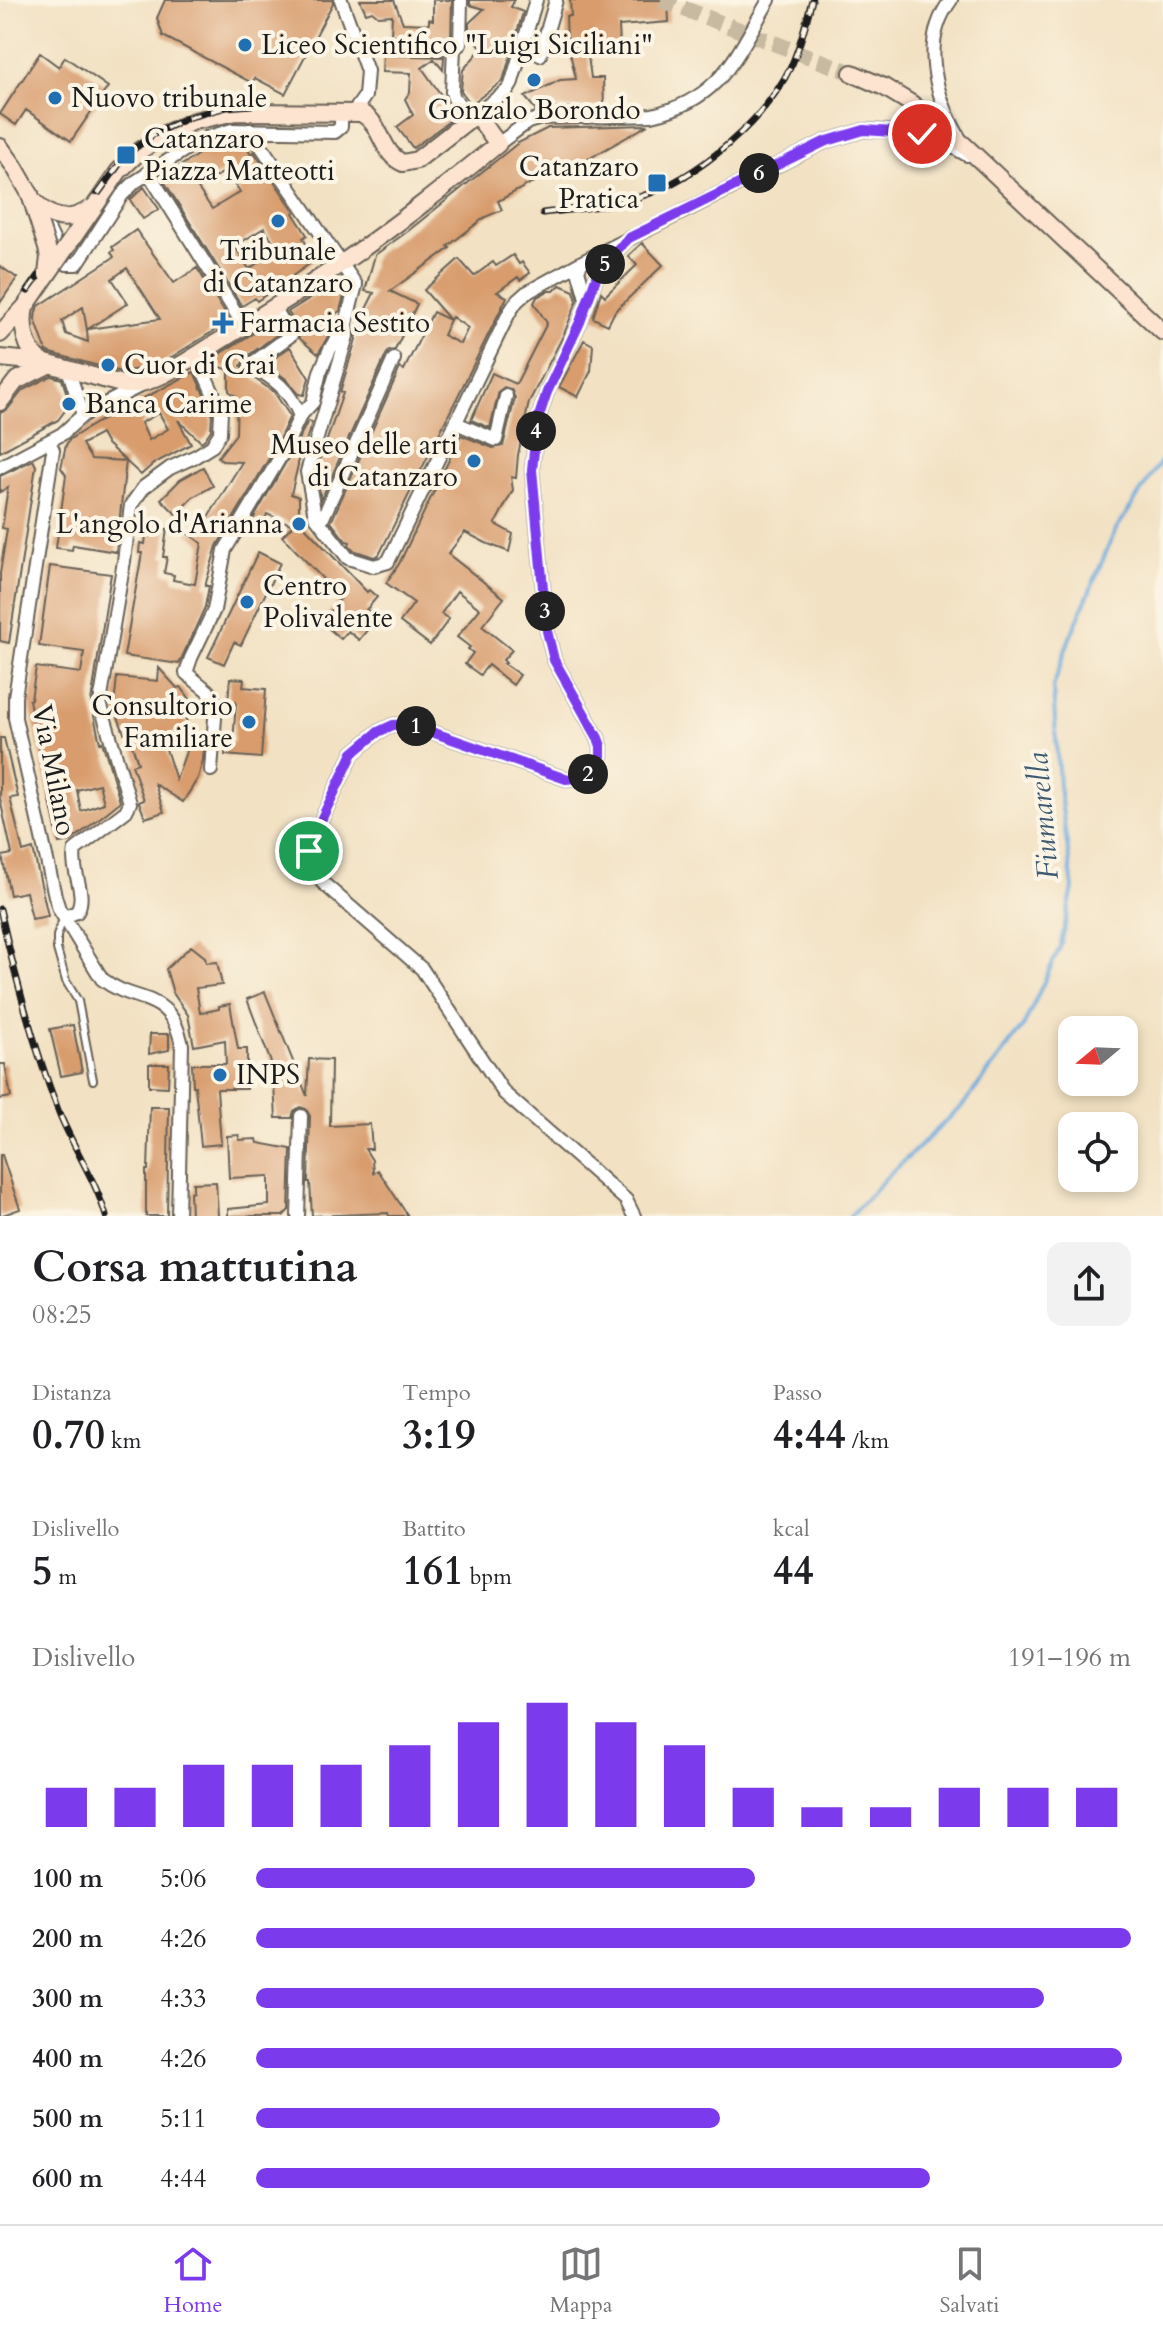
<!DOCTYPE html>
<html lang="it">
<meta charset="utf-8">
<style>
body{margin:0;font-family:Cardo,serif;background:#f2f2f2;color:#202124;height:100vh;display:flex;flex-direction:column;font-size:30px;white-space:nowrap}
*{box-sizing:border-box;margin:0}
p{font-size:26px;color:#757577}
.icon{flex:none;width:44px;height:44px;fill:none;stroke:currentColor;stroke-width:2;stroke-linecap:round;stroke-linejoin:round}
.map{position:relative;height:1216px;overflow:hidden}
.sheet{display:flex;flex-direction:column;background:#fff;flex:1}
.sheet>*{flex:none}
.needle{width:52px;rotate:251deg}
.buttons{position:absolute;left:1058px;top:1016px;display:grid;gap:16px}
.buttons a{display:grid;place-items:center;width:80px;height:80px;border-radius:16px;background:#fff;box-shadow:0 4px 12px #0003;font-size:40px}
.pin{position:absolute;display:grid;place-items:center;width:68px;height:68px;color:#fff;margin:-34px;border:4px solid #fff;border-radius:50%;box-shadow:0 2px 8px #0007}
.km{position:absolute;width:40px;height:40px;margin:-20px;border-radius:50%;background:#222;color:#fff;font-size:22px;line-height:40px;text-align:center}
.round{display:grid;place-items:center;flex:none;width:84px;height:84px;border-radius:16px;background:#f2f2f2}
.headline{display:flex;align-items:center;justify-content:space-between;height:136px;padding:0 32px}
h1{font-size:44px;font-weight:600;line-height:60px}
.stats{display:grid;grid-template-columns:repeat(3,1fr);gap:12px;height:136px;padding:8px 32px}
.stats div{display:grid;align-content:center}
.stats b{font-size:40px;font-weight:600}
.stats small{font-size:22px;font-weight:400}
.stats p{font-size:22px}
.chart{height:224px;padding:16px 32px}
.chart p{display:flex;justify-content:space-between}
.chart svg{width:100%;height:144px;margin-top:8px;stroke:#7c3aed;stroke-width:6}
ul{padding:0 32px;list-style:none;font-size:26px}
li{display:grid;grid-template-columns:128px 96px 1fr;align-items:center;height:60px}
li i{height:20px;border-radius:10px;background:#7c3aed}
.tab-bar{display:flex;justify-content:space-around;align-items:center;height:112px;border-top:2px solid #e0e0e0;background:#fff;font-size:22px;color:#757577}
.tab-bar a{display:grid;justify-items:center;gap:4px}
.tab-bar .current{color:#7c3aed}
.map>svg:first-child{display:block}
.lines{fill:none;stroke-linecap:round;stroke-linejoin:round}
.stream{stroke:#69a8db;stroke-width:4}
.building{fill:#d89c6d;fill-rule:evenodd}
.secondary-tunnel{stroke:#c7baa1;stroke-width:16;stroke-dasharray:16 8;stroke-linecap:butt}
.lane-casing{stroke:#676156;stroke-width:10}
.street-casing{stroke:#676156;stroke-width:16}
.secondary-casing{stroke:#676156;stroke-width:20}
.lane{stroke:#fff;stroke-width:6}
.street{stroke:#fff;stroke-width:12}
.secondary{stroke:#fde4d0;stroke-width:16}
.rail-casing{stroke:#1c1c1c;stroke-width:7}
.rail{stroke:#fcf5e5;stroke-width:4;stroke-dasharray:12;stroke-linecap:butt}
.secondary-bridge-casing{stroke:#676156;stroke-width:20;stroke-linecap:butt}
.secondary-bridge{stroke:#fde4d0;stroke-width:16}
.route-casing{stroke:#fff;stroke-width:16}
.route{stroke:#7c3aed;stroke-width:10}
.poi-dot{fill:#1f6fb2;stroke:#fcf5e5;stroke-width:3}
.labels{text-anchor:middle;dominant-baseline:central;stroke-width:8;stroke-linejoin:round;paint-order:stroke}
.poi-label{font-size:28px;fill:#1c1c1c;stroke:#fcf5e5;text-anchor:start}
.street-label{font-size:28px;fill:#1c1c1c;stroke:#fcf5e5}
.water-label{font-size:30px;font-style:italic;fill:#3f5b72;stroke:#fcf5e5}
</style>
<div class="map">
<svg width="1163" height="1216" viewBox="0 0 1163 1216">
<rect width="100%" height="100%" fill="#fcf5e5"/>
<filter id="ink" filterUnits="userSpaceOnUse"><feTurbulence type="fractalNoise" baseFrequency=".0125" numOctaves="2"/><feDisplacementMap in="SourceGraphic" scale="16" xChannelSelector="R" yChannelSelector="G"/><feConvolveMatrix kernelMatrix="1 2 1 2 8 2 1 2 1" color-interpolation-filters="sRGB"/></filter>
<filter id="wash" filterUnits="userSpaceOnUse"><feTurbulence type="fractalNoise" baseFrequency=".006" numOctaves="4" result="noise"/><feDisplacementMap in="SourceGraphic" scale="32" xChannelSelector="R" yChannelSelector="G"/><feGaussianBlur stdDeviation="1.8" result="paint"/><feColorMatrix in="noise" values="0 0 0 0 0 0 0 0 0 0 0 0 0 0 0 0 0 1.4 0 .05"/><feComposite in="paint" operator="in"/></filter>
<g filter="url(#wash)">
<rect width="100%" height="100%" fill="#f2e1c2"/>
<g class="lines">
<path class="stream" d="M850 1216 885 1179 964 1104 1024 1025 1060 947 1073 888 1059 787 1053 687 1069 640 1115 531 1163 458"/>
</g>
<g id="blocks">
<path class="building" d="M165 0H332L333 3 285 94 255 78 252 83 163 36 157 18Z
M360 0H394L403 23 429 24V19L433 20V0H452L451 38H428V37L391 35 392 15 378 16 372 11 366 13Z
M470 0H514L511 7 523 12 503 81 471 104 461 91 463 70 482 48 469 32V23L484 9 470 5Z
M570 0H668L669 22 619 26 620 48 587 49 591 78H603L604 107 535 109 525 97 560 80 576 79 567 40 566 16H571Z
M40 53 59 67 65 57 108 87 71 141 26 110 16 125 0 114Z
M383 55 444 57 443 70 434 59 422 68 456 116 413 148 397 127 413 115 405 99 410 92 411 73 382 72Z
M648 125 562 174 559 168 498 201 502 210 485 217 448 246 450 248 390 291 417 304 395 350 389 351 386 355 321 500 316 472 343 393 340 392 356 339V329L374 293 365 291 375 255 408 231 518 143 548 128Z
M233 139 244 141 251 154 254 152 295 212 293 213 307 235 303 238 315 260 257 301 255 298 242 306 162 178 211 146ZM226 171 240 192 212 209 197 187ZM264 228 278 249 249 269 235 246Z
M144 187 159 209 143 219 130 200Z
M136 230 174 283 197 268 230 321 157 366 121 372 47 352 35 319 36 311 39 306 114 257 111 252 114 250 112 247ZM127 268 160 319 88 329 128 303 112 279ZM83 307 87 330 88 342 66 334 62 321Z
M642 243 663 265 615 311 608 325 593 318 601 292 605 296 637 265 628 256Z
M513 255 519 264 522 262 530 273 520 280 518 277 497 292 507 297 379 555 374 557 353 550 349 545 350 542 346 541 331 522 400 368 404 370 433 312 450 320 443 335 460 344 468 328 452 317 450 320 424 290 459 259 474 276 493 262 496 266Z
M0 266 17 278 0 303Z
M337 281 345 292 340 311 331 317 335 324 318 354 299 338V330L288 312Z
M560 285 574 291 577 301 564 334 529 402 518 455 516 478 511 477 513 490 495 524 513 534 509 552 486 543 465 532 448 554 504 598 482 626 512 650 503 660 506 663 504 664 520 675 513 685 488 665 480 675 465 664 473 653 468 649 470 647 457 637 480 609 457 591 441 614 449 619 430 645 400 622 414 603 386 583 399 564 461 435 493 448 503 446 515 398 511 389 504 387 499 391 490 428 471 420 492 373 516 384 547 323 534 303 537 297 548 291H554Z
M271 322 279 333 245 358 241 366 245 372 274 392 290 416 274 450 217 546 205 586H209L205 607 179 664 124 656 142 553H139L140 543 145 544 147 527 167 529 163 557H167L164 573 174 575 173 580 195 584 202 543 185 532 198 534 242 462 222 461 218 457 236 434 237 397 229 391V370L216 365 213 358Z
M584 340 593 345 591 371 578 397 559 387Z
M290 347 309 378 304 395 299 394 286 379 266 364Z
M194 372 212 413 211 430 205 439 201 442 178 420 191 444 153 464 141 475 106 443 101 434 82 444 91 459 126 461 116 552 73 545 72 550 56 548 66 475 61 468 66 445 70 439 96 423ZM159 413 168 429 149 440 141 423Z
M51 376 62 379 70 404 58 420 0 452V413L8 409 23 390Z
M308 421 312 422 302 453 298 440Z
M298 441V465L291 494 299 497V521L367 592 369 590 377 597 366 610 377 618 359 640 348 631 341 639 321 622 341 598 282 536 293 525 267 514 263 526 252 521Z
M33 460 36 466 9 643 0 641V573L7 529 2 528 8 487 0 492V476Z
M203 467 213 486 193 497 176 514 161 499 180 480Z
M258 552 280 563 241 645 234 642 224 664 208 657Z
M50 566 111 574 91 702 100 743 102 742 107 757 120 802 71 841 59 843 29 700 31 699 36 667 81 673 84 652 39 646ZM99 784 104 803 81 811 77 790Z
M159 668 177 688 181 687 190 699 179 702 189 727 162 737 176 780 189 743 204 747 203 760 198 778 183 802 155 784 164 812 145 818 139 802 144 800 132 765 138 763 128 733H124L114 706 117 677 158 681Z
M230 678 244 679 243 687 266 689 261 758 225 755 226 742 233 743 236 702 228 701Z
M0 738H4L18 797 10 798 23 852 33 849 48 916 32 919 26 892 10 895 2 856 12 854 0 799Z
M191 946 205 957 206 963 217 962 222 985 196 988 200 1013 219 1009V1006L230 1004 238 1049H247V1089H217L221 1144 201 1146 195 1086H193L192 1064H226L225 1040 194 1046 188 1015 173 993 166 969Z
M265 992 307 1096 309 1059 331 1060 330 1126 370 1124 372 1149H365L372 1160 373 1173 378 1170 408 1216H389L388 1213 312 1216 310 1182H308L310 1116 306 1109 300 1107 294 1111 292 1118H276L273 1068 247 999Z
M73 1025 82 1072 61 1076 50 1029Z
M150 1034H169V1050L149 1054Z
M0 1064H5L11 1097 0 1099Z
M149 1064H169L168 1087 149 1086Z
M150 1107H169L167 1216H146V1170H148Z
M239 1135V1140L257 1139 258 1143 291 1149 289 1210 283 1216H228V1209L269 1205V1176L229 1178 227 1136Z
M0 1155H2L20 1209 0 1216Z
M216 1182 218 1216H191L190 1192 193 1191V1183Z"/>
</g>
</g>
<g filter="url(#ink)">
<use href="#blocks" fill-opacity="0" stroke="#676156" stroke-width="2"/>
<g class="lines">
<path class="secondary-tunnel" d="M661 0 852 73"/>
<defs>
<path id="lane" d="M63 919 57 936V949L66 981 78 1001 93 1080"/>
<path id="street" d="M341 0 367 71 365 96 353 113
M461 0 460 44 454 48 452 92 454 98 470 119
M951 0C919 42 936 98 960 139
M360 46 454 48
M540 55 556 0
M476 114 508 90 511 85 536 0
M250 130 356 285 346 323 347 336 307 472 315 516 348 558 374 566 388 562 509 313 517 301 526 293 582 262 824 142 864 130 904 132 922 134 941 140 967 155
M498 144 528 122 541 118 652 115C722 99 735 57 769 0
M148 172 244 326
M46 224 63 261 67 264H77L122 195 135 182 200 140 232 130 335 132 341 127V114
M629 238 607 260 596 278 580 322 547 392 537 422 532 470 547 631 554 660 598 738 601 746V756L592 771 584 777 566 779 409 724 393 725 378 732 353 753 312 839C308 858 311 870 323 883L422 969 504 1093 626 1200 634 1216
M582 262 578 270 587 302
M274 307 291 335 250 365C275 379 289 389 300 416
M68 369 83 415
M456 423 496 440 506 396
M49 442 53 450 15 697V718L55 896 59 909 102 979C136 1006 170 988 182 1045L178 1216
M0 467 62 434 83 415 138 387
M321 522 394 359
M211 770 216 705 208 691 186 673 191 658 214 610 225 550 282 454 300 416 313 402 320 372 330 349 346 323
M64 917 77 912C88 893 70 871 75 850L126 811 130 803 100 703 124 561 131 505 144 487 170 468 196 456 212 446 220 433 221 411 196 355
M298 1216 301 1116"/>
<path id="secondary" d="M852 73 884 87 912 104 964 145 1163 332
M0 147 14 166 30 194
M25 307C21 326 25 350 42 362
M0 334 25 307 47 275
M0 358 42 362 125 385C153 387 194 356 218 342 260 316 302 291 342 263 396 226 447 185 498 144L476 114 417 160 403 163C380 153 383 124 361 113L236 112 194 121 165 134 141 150 119 171 97 203
M0 402 16 381 50 364"/>
</defs>
<use href="#lane" class="lane-casing"/>
<use href="#street" class="street-casing"/>
<use href="#secondary" class="secondary-casing"/>
<use href="#lane" class="lane"/>
<use href="#street" class="street"/>
<use href="#secondary" class="secondary"/>
<defs>
<path id="rail" d="M543 213C575 209 608 207 639 197 697 179 766 120 792 64 801 44 806 22 812 0
M28 291 126 155 154 134 187 118 227 107 251 105
M0 909C15 977 33 1044 58 1110 72 1146 95 1178 106 1216"/>
</defs>
<use href="#rail" class="rail-casing"/>
<use href="#rail" class="rail"/>
<defs>
<path id="secondary-bridge" d="M30 194 47 248 49 257 47 274
M34 201C50 220 69 223 90 209
M47 275 97 203"/>
</defs>
<use href="#secondary-bridge" class="secondary-bridge-casing"/>
<use href="#secondary-bridge" class="secondary-bridge"/>
</g>
</g>
<g class="lines" filter="url(#ink)">
<defs>
<path id="route" d="M309 851 312 839 353 753 378 732 393 725 409 724 566 779 584 777 592 771 601 756V746L598 738 554 660 547 631 532 470 537 422 547 392 580 322 596 278 607 260 629 238 824 142 864 130 922 134"/>
</defs>
<use href="#route" class="route-casing"/>
<use href="#route" class="route"/>
</g>
<g class="poi-dot">
<circle cx="245" cy="45" r="8"/>
<circle cx="534" cy="80" r="8"/>
<circle cx="55" cy="98" r="8"/>
<rect x="116" y="145" width="20" height="20" rx="4"/>
<rect x="647" y="173" width="20" height="20" rx="4"/>
<circle cx="278" cy="221" r="8"/>
<path d="M219 311h8v8h8v8h-8v8h-8v-8h-8v-8h8z"/>
<circle cx="108" cy="365" r="8"/>
<circle cx="69" cy="404" r="8"/>
<circle cx="474" cy="461" r="8"/>
<circle cx="299" cy="524" r="8"/>
<circle cx="247" cy="602" r="8"/>
<circle cx="249" cy="722" r="8"/>
<circle cx="220" cy="1075" r="8"/>
</g>
<g class="labels">
<g class="poi-label">
<text x="261" y="45">Liceo Scientifico "Luigi Siciliani"</text>
<text x="71" y="98">Nuovo tribunale</text>
<text x="534" y="110" text-anchor="middle">Gonzalo Borondo</text>
<text x="144" y="139">Catanzaro<tspan x="144" dy="32">Piazza Matteotti</tspan></text>
<text x="639" y="167" text-anchor="end">Catanzaro<tspan x="639" dy="32">Pratica</tspan></text>
<text x="278" y="251" text-anchor="middle">Tribunale<tspan x="278" dy="32">di Catanzaro</tspan></text>
<text x="239" y="323">Farmacia Sestito</text>
<text x="124" y="365">Cuor di Crai</text>
<text x="85" y="404">Banca Carime</text>
<text x="458" y="445" text-anchor="end">Museo delle arti<tspan x="458" dy="32">di Catanzaro</tspan></text>
<text x="283" y="524" text-anchor="end">L'angolo d'Arianna</text>
<text x="263" y="586">Centro<tspan x="263" dy="32">Polivalente</tspan></text>
<text x="233" y="706" text-anchor="end">Consultorio<tspan x="233" dy="32">Familiare</tspan></text>
<text x="236" y="1075">INPS</text>
</g>
<g class="street-label">
<text transform="translate(54 770) rotate(79)">Via Milano</text>
</g>
<g class="water-label">
<text transform="translate(1043 816) rotate(-95)">Fiumarella</text>
</g>
</g>
</svg>
<div class="buttons">
<a><svg class="needle" viewBox="-14 -14 28 28"><path d="M0-13l5 13h-10z" fill="#e53935"/><path d="M0 13l5-13h-10z" fill="#757577"/></svg></a>
<a><svg class="icon" aria-label="locate" viewBox="0 0 24 24"><circle cx="12" cy="12" r="6"/><path d="M12 2v4M12 18v4M2 12h4M18 12h4"/></svg></a>
</div>
<div class="pin" style="left:309px;top:851px;background:#1e9e55"><svg class="icon" aria-label="arrive" viewBox="0 0 24 24"><path d="M6 21V4h12l-3 4 3 4H6"/></svg></div>
<div class="pin" style="left:922px;top:134px;background:#d93025"><svg class="icon" aria-label="check" viewBox="0 0 24 24"><path d="M5 12l5 5 9-10"/></svg></div>
<b class="km" style="left:416px;top:726px">1</b>
<b class="km" style="left:588px;top:774px">2</b>
<b class="km" style="left:545px;top:611px">3</b>
<b class="km" style="left:536px;top:431px">4</b>
<b class="km" style="left:605px;top:264px">5</b>
<b class="km" style="left:759px;top:173px">6</b>
</div>
<section class="sheet">
<div class="headline"><div><h1>Corsa mattutina</h1><p>08:25</p></div><a class="round"><svg class="icon" aria-label="share" viewBox="0 0 24 24"><path d="M12 15V3M7 8l5-5 5 5M5 13v7h14v-7"/></svg></a></div>
<div class="stats">
<div><p>Distanza</p><b>0.70<small> km</small></b></div>
<div><p>Tempo</p><b>3:19</b></div>
<div><p>Passo</p><b>4:44<small> /km</small></b></div>
</div>
<div class="stats">
<div><p>Dislivello</p><b>5<small> m</small></b></div>
<div><p>Battito</p><b>161<small> bpm</small></b></div>
<div><p>kcal</p><b>44</b></div>
</div>
<div class="chart"><p><span>Dislivello</span>191–196 m</p>
<svg viewBox="0 0 160 44" preserveAspectRatio="none"><path d="M5 44V32M15 44V32M25 44V25M35 44V25M45 44V25M55 44V19M65 44V12M75 44V6M85 44V12M95 44V19M105 44V32M115 44V38M125 44V38M135 44V32M145 44V32M155 44V32"/></svg>
</div>
<ul>
<li><b>100 m</b>5:06<i style="width:57%"></i></li>
<li><b>200 m</b>4:26<i style="width:100%"></i></li>
<li><b>300 m</b>4:33<i style="width:90%"></i></li>
<li><b>400 m</b>4:26<i style="width:99%"></i></li>
<li><b>500 m</b>5:11<i style="width:53%"></i></li>
<li><b>600 m</b>4:44<i style="width:77%"></i></li>
</ul>
</section>
<nav class="tab-bar">
<a class="current"><svg class="icon" aria-label="home" viewBox="0 0 24 24"><path d="M3 11l9-7 9 7M6 9v11h12V9"/></svg>Home</a>
<a><svg class="icon" aria-label="map" viewBox="0 0 24 24"><path d="M3 6l6-2 6 2 6-2v14l-6 2-6-2-6 2zM9 4v14M15 6v14"/></svg>Mappa</a>
<a><svg class="icon" aria-label="saved" viewBox="0 0 24 24"><path d="M7 4h10v16l-5-4-5 4z"/></svg>Salvati</a>
</nav>
